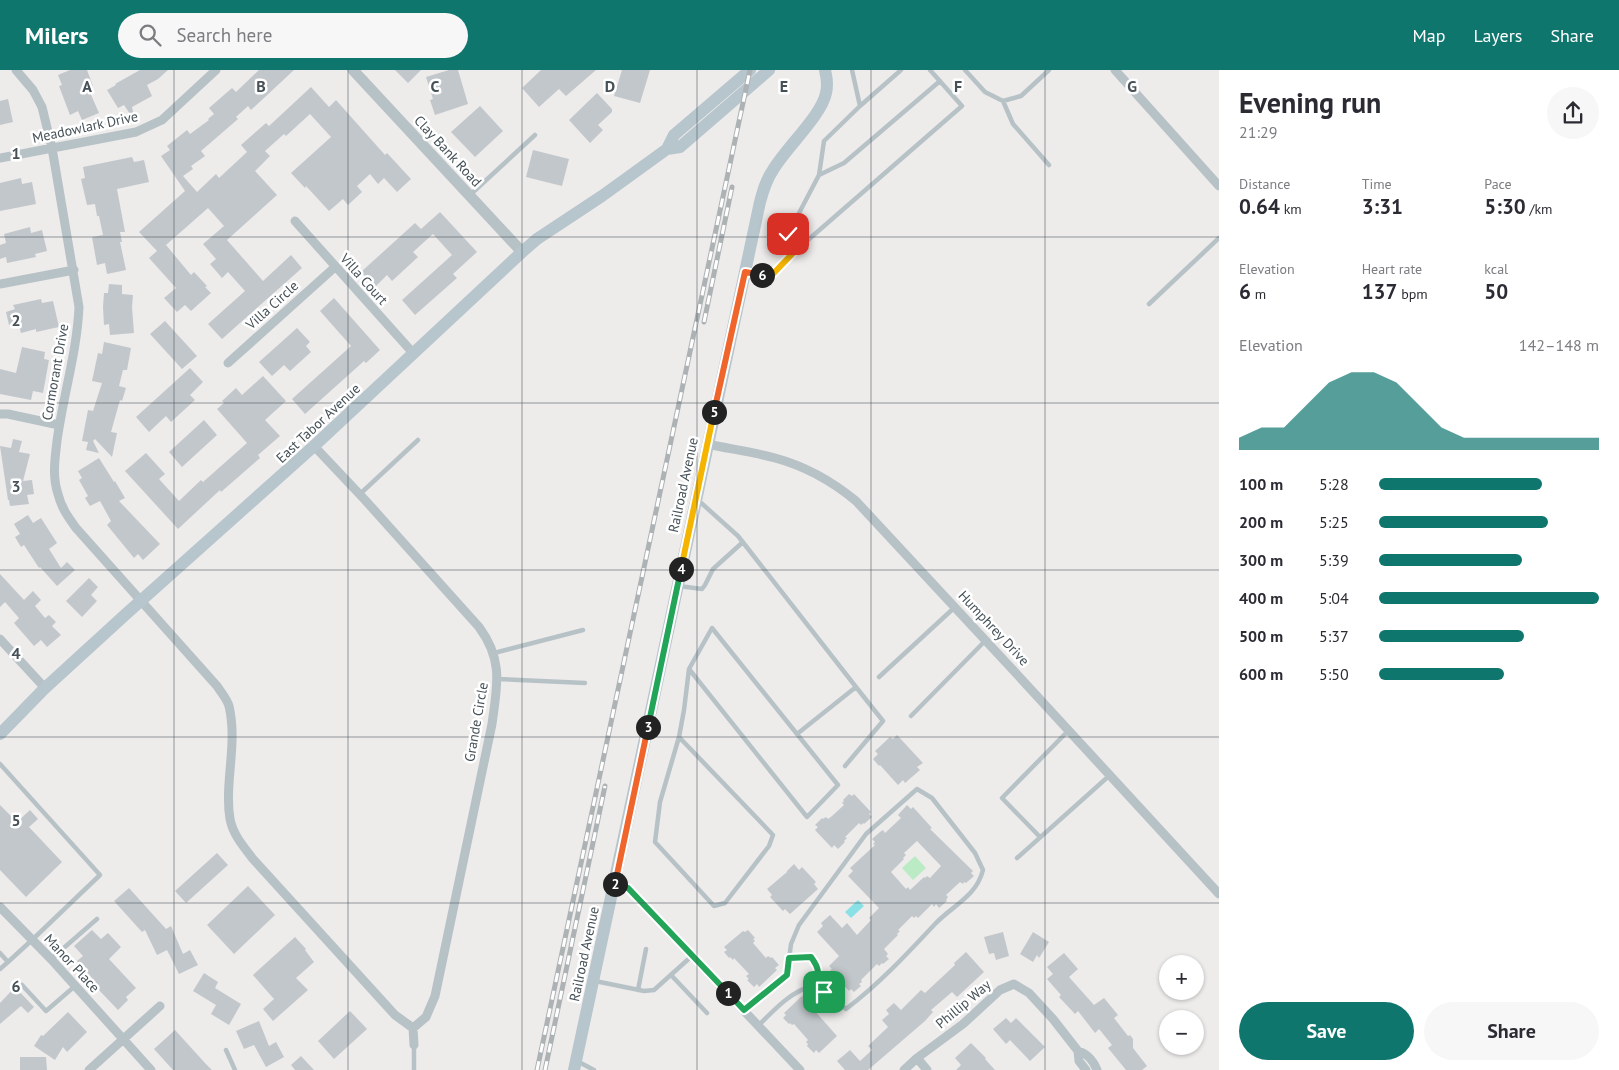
<!DOCTYPE html>
<meta charset="utf-8">
<style>
body{margin:0;font-family:"PT Sans",sans-serif;background:#f7f7f7;color:#2b2b33;height:100vh;display:flex;flex-direction:column;font-size:19px;white-space:nowrap}
*{box-sizing:border-box;margin:0}
p{font-size:16px;color:#7c7c81}
.icon{flex:none;width:28px;height:28px;fill:none;stroke:currentColor;stroke-width:2;stroke-linecap:round;stroke-linejoin:round}
.map{position:relative;flex:1;overflow:hidden}
.sheet{display:flex;flex-direction:column;background:#fff;width:400px}
.sheet>*{flex:none}
.buttons{position:absolute;left:1159px;top:885px;display:grid;gap:10px}
.buttons a{display:grid;place-items:center;width:45px;height:45px;border-radius:50%;background:#fff;box-shadow:0 1px 4px #0004;font-size:25px}
.pin{position:absolute;display:grid;place-items:center;width:42px;height:42px;color:#fff;margin:-21px;border-radius:10px;box-shadow:0 2px 8px #0006}
.km{position:absolute;width:25px;height:25px;margin:-12px;border-radius:50%;background:#222;color:#fff;font-size:14px;line-height:25px;text-align:center}
.round{display:grid;place-items:center;flex:none;width:52px;height:52px;border-radius:26px;background:#f7f7f7}
.headline{display:flex;align-items:center;justify-content:space-between;height:85px;padding:0 20px}
h1{font-size:28px;font-weight:600;line-height:38px}
.metrics{display:grid;grid-template-columns:repeat(3,1fr);gap:8px;height:85px;padding:5px 20px}
.metrics div{display:grid;align-content:center}
.metrics b{font-size:21px;font-weight:600}
.metrics small{font-size:14px;font-weight:400}
.metrics p{font-size:14px}
.chart{height:140px;padding:10px 20px}
.chart p{display:flex;justify-content:space-between}
.chart svg{width:100%;height:90px;margin-top:5px;fill:#0f766e;opacity:.7}
.cta{display:flex;gap:10px;margin-top:auto;padding:10px 20px}
.cta a{flex:1;height:58px;border-radius:30px;background:#0f766e;color:#fff;font-size:20px;font-weight:600;line-height:58px;text-align:center}
.cta a+a{background:#f7f7f7;color:#2b2b33}
ul{padding:0 20px;list-style:none;font-size:16px}
li{display:grid;grid-template-columns:80px 60px 1fr;align-items:center;height:38px}
li i{height:12px;border-radius:6px;background:#0f766e}
header{display:flex;align-items:center;gap:30px;box-sizing:border-box;height:70px;padding:0 25px;background:#0f766e;color:#fff}
header strong{font-size:24px}
nav{display:flex;gap:28px;margin-inline-start:auto;font-size:18px}
.search{width:350px;height:45px;background:#f7f7f7;display:flex;align-items:center;gap:12px;box-sizing:border-box;padding:0 18px;border-radius:28px;color:#7c7c81;font-size:19px}
main{display:flex;flex:1;min-height:0}
.map>svg:first-child{display:block}
.green{fill:#baebc5}
.water{fill:#89e1e6}
.building{fill:#c2c7cb;fill-rule:evenodd}
.lines{fill:none;stroke-linecap:round;stroke-linejoin:round}
.service{stroke:#b7c2c7;stroke-width:4.5}
.minor{stroke:#b7c2c7;stroke-width:9}
.tertiary{stroke:#b7c2c7;stroke-width:11}
.secondary{stroke:#b7c5cc;stroke-width:12}
.rail-casing{stroke:#adb2b5;stroke-width:5}
.rail{stroke:#fff;stroke-width:3;stroke-dasharray:9;stroke-linecap:butt}
.split-1-casing{stroke:#fff;stroke-width:10}
.split-2-casing{stroke:#fff;stroke-width:10}
.split-3-casing{stroke:#fff;stroke-width:10}
.split-4-casing{stroke:#fff;stroke-width:10}
.split-5-casing{stroke:#fff;stroke-width:10}
.split-6-casing{stroke:#fff;stroke-width:10}
.split-7-casing{stroke:#fff;stroke-width:10}
.split-1{stroke:#22a559;stroke-width:6}
.split-2{stroke:#22a559;stroke-width:6}
.split-3{stroke:#f0652b;stroke-width:6}
.split-4{stroke:#22a559;stroke-width:6}
.split-5{stroke:#f5b400;stroke-width:6}
.split-6{stroke:#f0652b;stroke-width:6}
.split-7{stroke:#f5b400;stroke-width:6}
.grid{fill:none;stroke:#455157;stroke-width:1;stroke-opacity:0.55}
.labels{text-anchor:middle;dominant-baseline:central;stroke-width:5;stroke-linejoin:round;paint-order:stroke}
.street-label{font-size:14px;fill:#455157;stroke:#fff}
.grid-label{font-size:16px;text-anchor:middle;font-weight:bold;fill:#455157;stroke:#fff;stroke-width:5;stroke-linejoin:round;paint-order:stroke}
</style>
<header>
<strong>Milers</strong>
<div class="search"><svg class="icon" aria-label="search" viewBox="0 0 24 24"><circle cx="10" cy="10" r="6"/><path d="M15 15l6 6"/></svg>Search here</div>
<nav><a>Map</a><a>Layers</a><a>Share</a></nav>
</header>
<main>
<div class="map">
<svg width="1219" height="1000" viewBox="0 0 1219 1000">
<rect width="100%" height="100%" fill="#eeebeb"/>
<path class="green" d="M915 786 926 798 913 810 902 798Z"/>
<path class="water" d="M858 830 864 836 851 848 845 842Z"/>
<path class="building" d="M70 0H87L93 16 88 18 99 43 82 50 78 41 70 45 59 16 62 15 58 5Z
M140 0H168L158 9 147 15 152 26 132 37 135 50H134L124 35 118 38 107 20 116 15 115 14Z
M259 0H294L251 40 248 36 236 47 238 49 201 81 205 86 191 96 193 99 183 106 197 122 216 104 219 108 247 82 241 75 266 53 269 56 311 17 329 37 336 30 385 85 387 83 411 109 397 122 384 108 378 114 370 104 357 116 362 122 348 135 343 129 329 141 306 116 305 118 291 103 331 67 310 44 286 66 284 64 265 81 270 86 255 101 277 125 227 170 263 211 291 185 302 198 222 269 208 254 245 221 228 202 222 208 210 194 216 189 203 174 224 156 208 138 166 175 191 205 194 202 207 216 205 217 211 223 191 241 185 235 177 242 164 228 176 218 149 188 157 181 139 162 185 121 161 86 170 80 167 76 187 60 190 64 209 50 208 49 214 44 209 38 232 18 236 22Z
M395 0H421L408 13Z
M449 0H458L468 34 435 45 430 30 433 29 426 7Z
M541 0H596L566 26 559 19 539 37 522 18Z
M622 0H650L640 33 614 26Z
M597 23 612 39V42L598 55 603 60 590 73 569 50Z
M8 29 13 52 0 55V31Z
M480 36 503 61 475 87 451 62Z
M533 80 569 89 562 116 526 107Z
M132 87 134 92 144 90 149 112 117 119 125 162H120L122 172H120L126 200 107 204 105 193 97 195 92 167 103 165 99 146H97L95 134 87 135 81 109 85 108 83 97Z
M21 108 22 114 32 112 36 134 0 141V113Z
M440 142 477 182 453 204 457 208 415 245 402 230 452 185 433 164 413 182 418 187 392 211 387 205 375 217 361 202 415 153 421 159Z
M30 157 31 163 42 160 47 181 35 184 36 187 7 193 6 187 0 189V175L6 173 4 164Z
M109 214 122 215V224L133 225 132 237 134 263 110 265 109 254 104 255 103 237 104 223H108Z
M334 228 380 280 366 293 364 291 305 344 292 329 351 276 320 241Z
M41 229 42 233 53 231 59 257 36 262V259L21 263 18 252 9 255 6 242 15 239 13 235Z
M165 251 197 286 182 299 150 264Z
M297 258 310 272 306 276 311 282 290 301 284 295 272 306 259 292Z
M104 272 131 278 127 300H123L119 316 126 318 122 331 120 330 111 362 117 363 112 387 95 369 93 371 99 383 86 380 88 372 82 371 88 340 93 341 102 313 92 311 98 283 102 284Z
M22 277 45 282 44 289 49 290 43 323 33 321 31 330 0 324V299L16 303Z
M190 298 203 312 190 325 195 330 171 352 166 346 149 362 136 347Z
M263 306 286 331 265 350 280 366 258 385 260 388 221 422 220 420 178 459 125 401 146 383 165 404 159 409 179 431 201 410 203 412 247 373 217 339 224 333 222 331 236 318 242 325Z
M204 350 217 365 182 397 169 382Z
M13 369 22 371 19 382 30 384 23 411 32 410 34 424 27 425 29 434 10 436 9 430H8L0 376 11 378Z
M99 388 114 412 115 411 125 428 119 431 160 474 143 490 138 484 134 488 107 455 111 451 100 431 90 436 85 428 88 426 79 410 82 408 78 401Z
M28 445 33 453 41 448 57 473 49 479 61 498 67 492 75 500 57 516 40 497 39 498 24 475 21 477 15 467 20 464 14 454Z
M0 504 24 530 33 521 41 530 35 536 45 548 49 545 56 552 52 556 61 565 47 577 41 570 34 576 14 553 19 548 5 532 0 537Z
M89 508 98 517 91 525 97 531 82 547 66 531Z
M897 665 923 693 917 697 920 700 905 713 903 710 898 715 880 695 879 696 873 689 878 684 875 681 890 667 893 669Z
M849 724 852 726 854 724 871 742 869 744 872 747 864 754 863 753 861 755 859 753 845 767 847 768 844 771 845 772 838 779 834 775 832 778 815 760 818 757 815 755 822 748 823 749 826 747 828 749 832 746 844 735 842 733 844 731 843 730Z
M0 735 17 752 30 740 38 749 29 757 62 792 26 827 0 800Z
M907 735 911 739 913 737 932 758 930 759 973 801 971 803 974 806 966 813 964 812 963 814 960 812 946 825 948 827 946 830 947 831 939 838 936 834 934 837 932 834 918 848 916 846 914 848 912 846 898 860 900 861 897 864 898 865 884 879 888 884 886 886 889 889 883 894 882 893 879 896 877 894 861 910 862 912 859 914 861 916 854 922 851 919 849 921 830 900 832 899 829 896 839 886 817 862 823 856 821 853 830 845 842 858 847 853 857 865 871 850 869 848 879 838 848 806 853 801 850 798 875 775 873 774 875 772 872 769 880 762 883 760 885 763 901 748 898 745ZM917 771 941 796 930 808 927 806 925 808 924 807 910 820 908 817 906 819 891 802 904 789 903 788 906 785 904 783Z
M217 783 228 795 186 833 175 821Z
M794 794 799 800 802 797 816 812 814 814 818 819 790 844 785 839 783 841 770 827 772 825 767 819 787 802V801Z
M248 816 275 845 234 884 207 855Z
M129 818 166 859 171 856 183 884 190 880 198 895 179 904 167 880 157 885 145 860 142 862 114 831Z
M92 860 101 869 108 863 121 877 109 889 136 918 126 927 128 930 118 940 97 918 99 916 77 891 83 886 74 876Z
M748 860 755 868 753 869 755 871 753 873 766 888 768 886 771 888 772 887 779 895 775 898 777 900 759 917 757 914 754 917 747 910 749 909 746 906 749 904 734 888 733 890 730 887 729 888 724 882 727 880 724 877 743 861 745 862Z
M1003 862 1009 886 996 890 994 883 989 884 984 867Z
M1033 862 1049 872 1039 888 1037 885 1033 892 1020 884Z
M295 867 306 879 305 880 314 892 296 908 308 920 273 951 263 939 274 929 253 905Z
M966 882 984 902 957 927 952 922 931 940 933 942 925 951 868 1000H845L837 991 850 980 860 991 872 980 868 976 888 957 882 950 889 944 886 940 894 933 901 940 921 920 925 923 955 895 954 893Z
M1064 883 1078 899 1069 907 1094 935 1104 928 1118 945 1114 948 1128 966 1130 965 1133 969V978L1147 996 1142 1000H1126L1108 978 1112 975 1099 959 1095 963 1078 941 1075 944 1059 927 1061 925 1047 909 1053 904 1047 897Z
M204 903 218 912 215 918 241 934 229 955 211 944 216 935 193 921Z
M15 917 34 937 28 943 21 936 0 954V933Z
M807 925 814 933 813 935 815 937 813 939 837 966 819 983 816 980 814 983 807 976 808 974 806 972 808 970 794 954 792 955 790 953 789 954 783 948 786 945 784 943 802 926 804 928Z
M350 941 367 959 334 989 318 971Z
M68 942 87 962 67 982 63 977 55 990 34 976 41 965 43 966Z
M1006 948 1011 953 1016 948 1045 977 1030 991 1010 970 1006 974 993 959Z
M259 951 269 976 276 972 284 987 266 997 254 975 244 979 236 961Z
M175 960 205 993 212 1000H173L154 979Z
M971 973 986 988 985 989 995 1000H956L961 995 955 988Z
M301 986 314 1000H295L291 995Z
M20 987H46L47 1000H20Z"/>
<g class="lines">
<path class="service" d="M965 0 985 22 1003 31 1021 26 1049 0
M1003 31 1013 54 1049 95
M860 36 901 0
M819 105 844 93 940 11
M470 125 535 65
M793 183 788 164 819 105 824 71 860 36 852 0
M746 202 770 207 793 183 962 36 930 0
M1149 234 1219 168
M360 424 418 370
M699 431 738 466 856 617 797 664 838 715 807 747 689 599 712 558 797 664
M679 516 702 519 705 515 713 499 743 472
M494 583 583 560
M879 607 955 537
M498 609 585 613
M911 646 986 570
M679 667 660 732 655 772 714 836 725 833 769 776 773 765 679 667 684 640 689 599
M0 694 100 805 32 870 8 892 0 883
M845 696 883 651 856 617
M1040 767 1002 728 1069 660
M1017 788 1110 705
M789 888 811 887C819 898 820 903 814 915
M51 889 97 849
M0 899 8 892
M671 905 707 943
M595 911 644 921 654 920 693 885
M22 915 46 941 75 916
M638 920 646 879
M744 940 787 905 791 874 799 855 866 764 917 719 932 728 975 783 983 800C976 827 953 835 935 854 907 884 879 914 846 939L814 915C790 922 775 939 758 956
M226 980 235 1000
M577 991 594 1000
M414 1000V975"/>
<path class="minor" d="M16 0 33 20 42 37 52 78 79 237C77 282 63 326 57 371 55 389 52 406 58 424 61 437 68 447 76 458L217 616C221 622 227 629 229 636 238 674 224 713 230 749 233 765 244 777 253 789L395 945 413 958 426 947 435 926 492 654C497 616 504 591 479 557L365 430 314 376
M1115 0 1219 116
M0 88 136 62 162 50 216 0
M295 151 413 283
M0 214 74 200
M228 293 335 197
M0 344H8L59 355
M707 374C730 379 753 382 775 388 805 396 833 412 856 431L1013 600 1219 824
M0 569 45 618
M614 815 628 818 800 1000
M0 837 51 889 151 1000
M413 958 414 975
M1078 981C1088 984 1093 990 1097 1000
M917 988 927 1000
M89 1000 160 936
M904 1000 917 988 963 954 1000 920 1014 914 1029 923 1053 949 1078 981 1079 991 1086 1000"/>
<path class="tertiary" d="M353 0 522 182"/>
<path class="secondary" d="M667 79 680 77 769 0
M0 664 45 618 126 544 314 376 522 182 537 169 602 126 667 79 674 65 750 0
M574 1000 760 132C763 121 766 110 773 100 785 79 822 45 826 23 828 15 827 8 825 0"/>
<defs>
<path id="rail" d="M704 252 732 117
M537 1000 750 0
M545 1000 605 716"/>
</defs>
<use href="#rail" class="rail-casing"/>
<use href="#rail" class="rail"/>
</g>
<g class="lines">
<defs>
<path id="split-1" d="M728 923 744 940 787 905 789 888 811 887C819 898 820 903 814 915L824 922"/>
<path id="split-2" d="M615 814 614 816 628 818 728 923"/>
<path id="split-3" d="M615 814 648 657"/>
<path id="split-4" d="M648 657 681 499"/>
<path id="split-5" d="M681 499 714 342"/>
<path id="split-6" d="M714 342 745 202 762 205"/>
<path id="split-7" d="M762 205 770 207 793 183 788 164"/>
</defs>
<use href="#split-1" class="split-1-casing"/>
<use href="#split-2" class="split-2-casing"/>
<use href="#split-3" class="split-3-casing"/>
<use href="#split-4" class="split-4-casing"/>
<use href="#split-5" class="split-5-casing"/>
<use href="#split-6" class="split-6-casing"/>
<use href="#split-7" class="split-7-casing"/>
<use href="#split-1" class="split-1"/>
<use href="#split-2" class="split-2"/>
<use href="#split-3" class="split-3"/>
<use href="#split-4" class="split-4"/>
<use href="#split-5" class="split-5"/>
<use href="#split-6" class="split-6"/>
<use href="#split-7" class="split-7"/>
</g>
<path class="grid" d="M174 0V1000M348 0V1000M522 0V1000M697 0V1000M871 0V1000M1045 0V1000M0 167H1219M0 333H1219M0 500H1219M0 667H1219M0 833H1219"/>
<g class="labels">
<g class="street-label">
<text transform="translate(85 57) rotate(-12)">Meadowlark Drive</text>
<text transform="translate(448 81) rotate(47)">Clay Bank Road</text>
<text transform="translate(364 209) rotate(48)">Villa Court</text>
<text transform="translate(272 235) rotate(-42)">Villa Circle</text>
<text transform="translate(55 302) rotate(-80)">Cormorant Drive</text>
<text transform="translate(318 353) rotate(-43)">East Tabor Avenue</text>
<text transform="translate(683 415) rotate(-78)">Railroad Avenue</text>
<text transform="translate(994 558) rotate(47)">Humphrey Drive</text>
<text transform="translate(476 652) rotate(-80)">Grande Circle</text>
<text transform="translate(584 884) rotate(-78)">Railroad Avenue</text>
<text transform="translate(72 893) rotate(47)">Manor Place</text>
<text transform="translate(963 934) rotate(-40)">Phillip Way</text>
</g>
</g>
<g class="grid-label">
<text x="87" y="22">A</text>
<text x="261" y="22">B</text>
<text x="435" y="22">C</text>
<text x="610" y="22">D</text>
<text x="784" y="22">E</text>
<text x="958" y="22">F</text>
<text x="1132" y="22">G</text>
<text x="16" y="89">1</text>
<text x="16" y="256">2</text>
<text x="16" y="422">3</text>
<text x="16" y="589">4</text>
<text x="16" y="756">5</text>
<text x="16" y="922">6</text>
</g>
</svg>
<div class="buttons">
<a>+</a>
<a>−</a>
</div>
<div class="pin" style="left:824px;top:922px;background:#1e9e55"><svg class="icon" aria-label="arrive" viewBox="0 0 24 24"><path d="M6 21V4h12l-3 4 3 4H6"/></svg></div>
<div class="pin" style="left:788px;top:164px;background:#d93025"><svg class="icon" aria-label="check" viewBox="0 0 24 24"><path d="M5 12l5 5 9-10"/></svg></div>
<b class="km" style="left:728px;top:923px">1</b>
<b class="km" style="left:615px;top:814px">2</b>
<b class="km" style="left:648px;top:657px">3</b>
<b class="km" style="left:681px;top:499px">4</b>
<b class="km" style="left:714px;top:342px">5</b>
<b class="km" style="left:762px;top:205px">6</b>
</div>
<section class="sheet">
<div class="headline"><div><h1>Evening run</h1><p>21:29</p></div><a class="round"><svg class="icon" aria-label="share" viewBox="0 0 24 24"><path d="M12 15V3M7 8l5-5 5 5M5 13v7h14v-7"/></svg></a></div>
<div class="metrics">
<div><p>Distance</p><b>0.64<small> km</small></b></div>
<div><p>Time</p><b>3:31</b></div>
<div><p>Pace</p><b>5:30<small> /km</small></b></div>
</div>
<div class="metrics">
<div><p>Elevation</p><b>6<small> m</small></b></div>
<div><p>Heart rate</p><b>137<small> bpm</small></b></div>
<div><p>kcal</p><b>50</b></div>
</div>
<div class="chart"><p><span>Elevation</span>142–148 m</p>
<svg viewBox="0 0 160 44" preserveAspectRatio="none"><path d="M0 44V38L10 33L20 33L30 22L40 11L50 6L60 6L70 11L80 22L90 33L100 38L110 38L120 38L130 38L140 38L150 38L160 38V44z"/></svg>
</div>
<ul>
<li><b>100 m</b>5:28<i style="width:74%"></i></li>
<li><b>200 m</b>5:25<i style="width:77%"></i></li>
<li><b>300 m</b>5:39<i style="width:65%"></i></li>
<li><b>400 m</b>5:04<i style="width:100%"></i></li>
<li><b>500 m</b>5:37<i style="width:66%"></i></li>
<li><b>600 m</b>5:50<i style="width:57%"></i></li>
</ul>
<div class="cta"><a>Save</a><a>Share</a></div>
</section>
</main>
